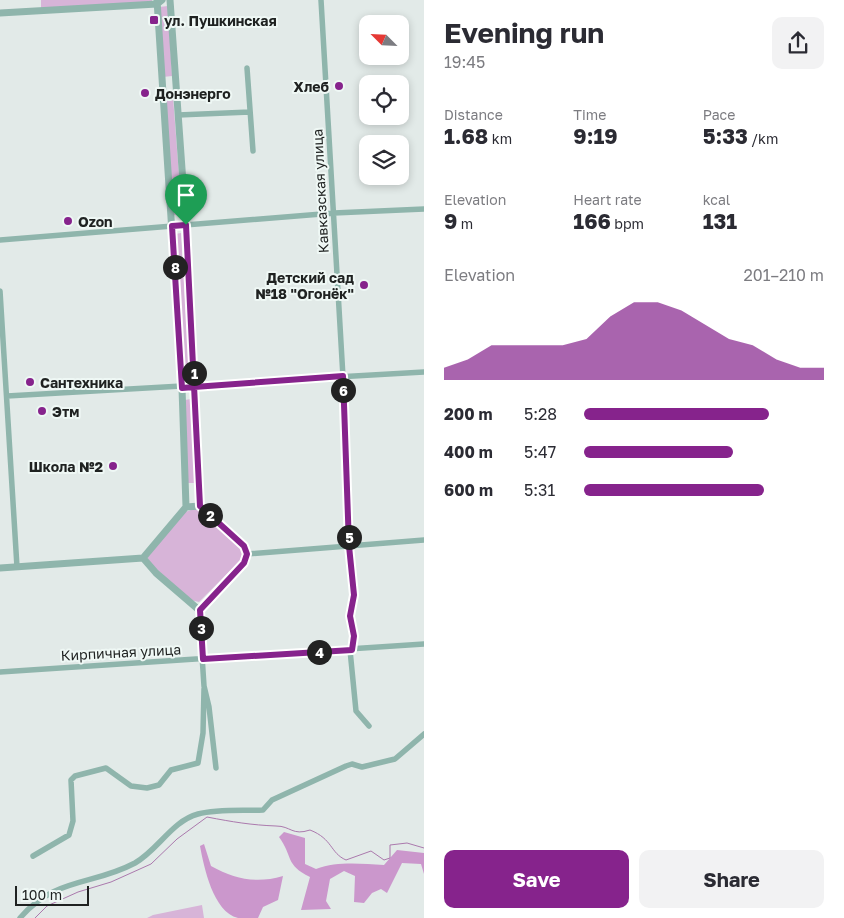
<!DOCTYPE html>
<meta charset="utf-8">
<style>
body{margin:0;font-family:"Golos Text",sans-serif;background:#f2f2f3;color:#2b2b33;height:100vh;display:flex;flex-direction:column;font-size:19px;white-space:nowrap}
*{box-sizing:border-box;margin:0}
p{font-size:16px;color:#7c7c81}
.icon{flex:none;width:28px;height:28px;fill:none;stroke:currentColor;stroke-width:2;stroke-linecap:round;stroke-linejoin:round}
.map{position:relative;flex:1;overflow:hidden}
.sheet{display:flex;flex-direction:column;background:#fff;width:420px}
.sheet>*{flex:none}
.needle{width:32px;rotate:294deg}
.fabs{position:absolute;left:359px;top:15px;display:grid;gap:10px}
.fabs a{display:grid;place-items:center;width:50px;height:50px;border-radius:10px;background:#fff;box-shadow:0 2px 8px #0003;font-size:25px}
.scale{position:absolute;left:15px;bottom:12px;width:74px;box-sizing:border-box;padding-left:5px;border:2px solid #1f2221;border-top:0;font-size:14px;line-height:18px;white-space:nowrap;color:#1f2221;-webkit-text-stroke:4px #eff8f5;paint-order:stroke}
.pin{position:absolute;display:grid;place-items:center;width:42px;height:42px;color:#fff;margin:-51px -21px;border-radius:50% 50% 50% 0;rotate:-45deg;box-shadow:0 0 5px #0007}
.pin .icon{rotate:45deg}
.km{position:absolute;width:25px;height:25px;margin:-12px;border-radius:50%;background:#222;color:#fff;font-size:14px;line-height:25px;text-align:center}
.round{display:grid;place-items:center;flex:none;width:52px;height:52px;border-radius:10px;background:#f2f2f3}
.overview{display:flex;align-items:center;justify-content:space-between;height:85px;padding:0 20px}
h1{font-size:28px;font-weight:700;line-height:38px}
.figures{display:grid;grid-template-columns:repeat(3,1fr);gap:8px;height:85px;padding:5px 20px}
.figures div{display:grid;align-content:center}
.figures b{font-size:21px;font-weight:700}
.figures small{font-size:14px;font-weight:400}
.figures p{font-size:14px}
.chart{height:140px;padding:10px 20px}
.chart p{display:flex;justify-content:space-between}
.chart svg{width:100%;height:90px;margin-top:5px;fill:#86238c;opacity:.7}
.action{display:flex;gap:10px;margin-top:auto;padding:10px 20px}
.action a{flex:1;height:58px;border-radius:10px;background:#86238c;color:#fff;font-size:20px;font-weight:700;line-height:58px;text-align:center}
.action a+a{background:#f2f2f3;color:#2b2b33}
ul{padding:0 20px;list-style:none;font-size:16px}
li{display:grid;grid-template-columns:80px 60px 1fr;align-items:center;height:38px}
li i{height:12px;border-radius:6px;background:#86238c}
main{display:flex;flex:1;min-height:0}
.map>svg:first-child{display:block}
.green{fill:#d7b4d8}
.forest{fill:#cb97cc}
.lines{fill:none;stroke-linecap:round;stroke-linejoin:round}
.stream{stroke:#ab79ad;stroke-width:1}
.minor{stroke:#8fb5ac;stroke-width:5.5}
.tertiary{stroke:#8fb5ac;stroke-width:7}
.route-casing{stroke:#fff;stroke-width:10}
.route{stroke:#86238c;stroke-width:6}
.poi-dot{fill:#86238c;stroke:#eff8f5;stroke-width:2}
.labels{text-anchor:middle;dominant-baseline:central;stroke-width:4;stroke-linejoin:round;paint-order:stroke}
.poi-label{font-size:14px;font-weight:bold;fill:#1f2221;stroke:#eff8f5;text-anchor:start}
.street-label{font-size:14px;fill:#1f2221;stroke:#eff8f5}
</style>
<main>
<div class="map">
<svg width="424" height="918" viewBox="0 0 424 918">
<rect width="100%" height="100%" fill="#e2eae8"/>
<path class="green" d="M41 0H152V2L41 8Z
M168 6 172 76 163 77 159 7Z
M165 97H173L182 214 174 215Z
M181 233 190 381H185L175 234Z
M191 399 196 483H187L185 400Z
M194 509 202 511 241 548 242 554 240 561 199 602 190 600 151 564 147 557 185 512Z
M202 905 204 918H147L153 915Z"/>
<path class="forest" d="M284 832 305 838V864L316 869C338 861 361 864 384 865L397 850 424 853V874L421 864 402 863 387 893 381 889 372 893 364 903 354 902 355 876 344 871 330 879 326 901 331 909 301 910 310 877C285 865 293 856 279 837Z
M204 844 211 866C235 879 256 884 283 876L278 900 263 907 258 918C252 918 244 918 238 918 213 912 204 867 200 846Z"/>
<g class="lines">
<path class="stream" d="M35 918 47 906 78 892 111 882 151 864 177 839 207 817C233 822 251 825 276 826 291 826 292 836 310 830 333 839 330 853 346 860L371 851 384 860 390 858V845L407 843 424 848"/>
<path class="minor" d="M321 0 343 377 349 546 354 595 350 616 354 636 352 650
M247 68 253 151
M178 115 250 112
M0 240 334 213 424 209
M0 291 17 567
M7 396 424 372
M247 554 424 540
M199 610 204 686 209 707 216 768
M350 650 356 711 369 726
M0 672 424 644
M33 856 69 835 73 821 71 780 75 776 106 768 131 786 147 788 159 785 171 770 198 763 203 733 204 689
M20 918C55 877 92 886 135 863 158 850 172 821 198 814 218 809 242 811 263 810L272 800 346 766 352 764 362 767 395 759 424 734"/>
<path class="tertiary" d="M157 0 182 388 186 507
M170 0 186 225 200 506
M0 13 157 4 162 0
M200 506 244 546 247 554 244 563 199 610 156 573 143 558 186 507Z
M0 568 143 558"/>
</g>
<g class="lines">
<defs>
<path id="route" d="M186 225 200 506 244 546 247 554 244 563 200 610 203 659 352 650 354 636 350 616 354 595 349 546 343 376 194 387 182 388 172 226 186 225"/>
</defs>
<use href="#route" class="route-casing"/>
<use href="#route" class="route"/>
</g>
<g class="poi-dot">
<rect x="149" y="15" width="10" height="10" rx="2.5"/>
<circle cx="339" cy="86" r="5"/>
<circle cx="145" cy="93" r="5"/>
<circle cx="68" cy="221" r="5"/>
<circle cx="364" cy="285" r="5"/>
<circle cx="30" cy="382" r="5"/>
<circle cx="42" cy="411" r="5"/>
<circle cx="113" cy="466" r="5"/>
</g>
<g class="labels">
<g class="poi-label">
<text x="164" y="20">ул. Пушкинская</text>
<text x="329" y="86" text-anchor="end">Хлеб</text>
<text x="155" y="93">Донэнерго</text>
<text x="78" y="221">Ozon</text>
<text x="354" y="277" text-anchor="end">Детский сад<tspan x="354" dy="16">№18 "Огонёк"</tspan></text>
<text x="40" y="382">Сантехника</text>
<text x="52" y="411">Этм</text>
<text x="103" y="466" text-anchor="end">Школа №2</text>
</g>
<g class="street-label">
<text transform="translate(320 191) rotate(-93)">Кавказская улица</text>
<text transform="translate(121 652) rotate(-3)">Кирпичная улица</text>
</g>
</g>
</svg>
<div class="fabs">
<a><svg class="needle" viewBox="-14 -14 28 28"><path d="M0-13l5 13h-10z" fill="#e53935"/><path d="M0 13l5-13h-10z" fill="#7c7c81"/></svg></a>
<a><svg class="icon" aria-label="locate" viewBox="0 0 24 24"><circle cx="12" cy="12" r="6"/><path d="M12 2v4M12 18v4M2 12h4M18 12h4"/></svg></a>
<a><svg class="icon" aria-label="layers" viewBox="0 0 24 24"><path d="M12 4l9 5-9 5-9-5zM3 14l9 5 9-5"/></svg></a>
</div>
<div class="scale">100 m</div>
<div class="pin" style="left:186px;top:225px;background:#1e9e55"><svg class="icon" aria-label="arrive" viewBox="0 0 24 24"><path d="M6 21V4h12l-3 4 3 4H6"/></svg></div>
<b class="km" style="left:194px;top:373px">1</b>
<b class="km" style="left:210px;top:515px">2</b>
<b class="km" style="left:201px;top:628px">3</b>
<b class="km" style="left:319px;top:652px">4</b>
<b class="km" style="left:349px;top:537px">5</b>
<b class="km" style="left:343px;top:390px">6</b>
<b class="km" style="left:175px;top:267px">8</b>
</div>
<section class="sheet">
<div class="overview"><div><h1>Evening run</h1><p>19:45</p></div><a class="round"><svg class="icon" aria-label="share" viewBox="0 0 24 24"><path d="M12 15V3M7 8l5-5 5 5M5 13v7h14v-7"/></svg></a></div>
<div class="figures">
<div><p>Distance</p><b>1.68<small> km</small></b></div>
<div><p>Time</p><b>9:19</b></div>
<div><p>Pace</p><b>5:33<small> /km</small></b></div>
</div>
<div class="figures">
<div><p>Elevation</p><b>9<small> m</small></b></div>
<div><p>Heart rate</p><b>166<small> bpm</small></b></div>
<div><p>kcal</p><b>131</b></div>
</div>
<div class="chart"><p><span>Elevation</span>201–210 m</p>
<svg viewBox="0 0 160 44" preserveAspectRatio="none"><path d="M0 44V38L10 34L20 27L30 27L40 27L50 27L60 24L70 13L80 6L90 6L100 10L110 17L120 24L130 27L140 34L150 38L160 38V44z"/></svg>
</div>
<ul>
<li><b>200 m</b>5:28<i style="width:77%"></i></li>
<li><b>400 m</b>5:47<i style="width:62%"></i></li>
<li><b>600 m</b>5:31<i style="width:75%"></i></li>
</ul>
<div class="action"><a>Save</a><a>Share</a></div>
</section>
</main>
